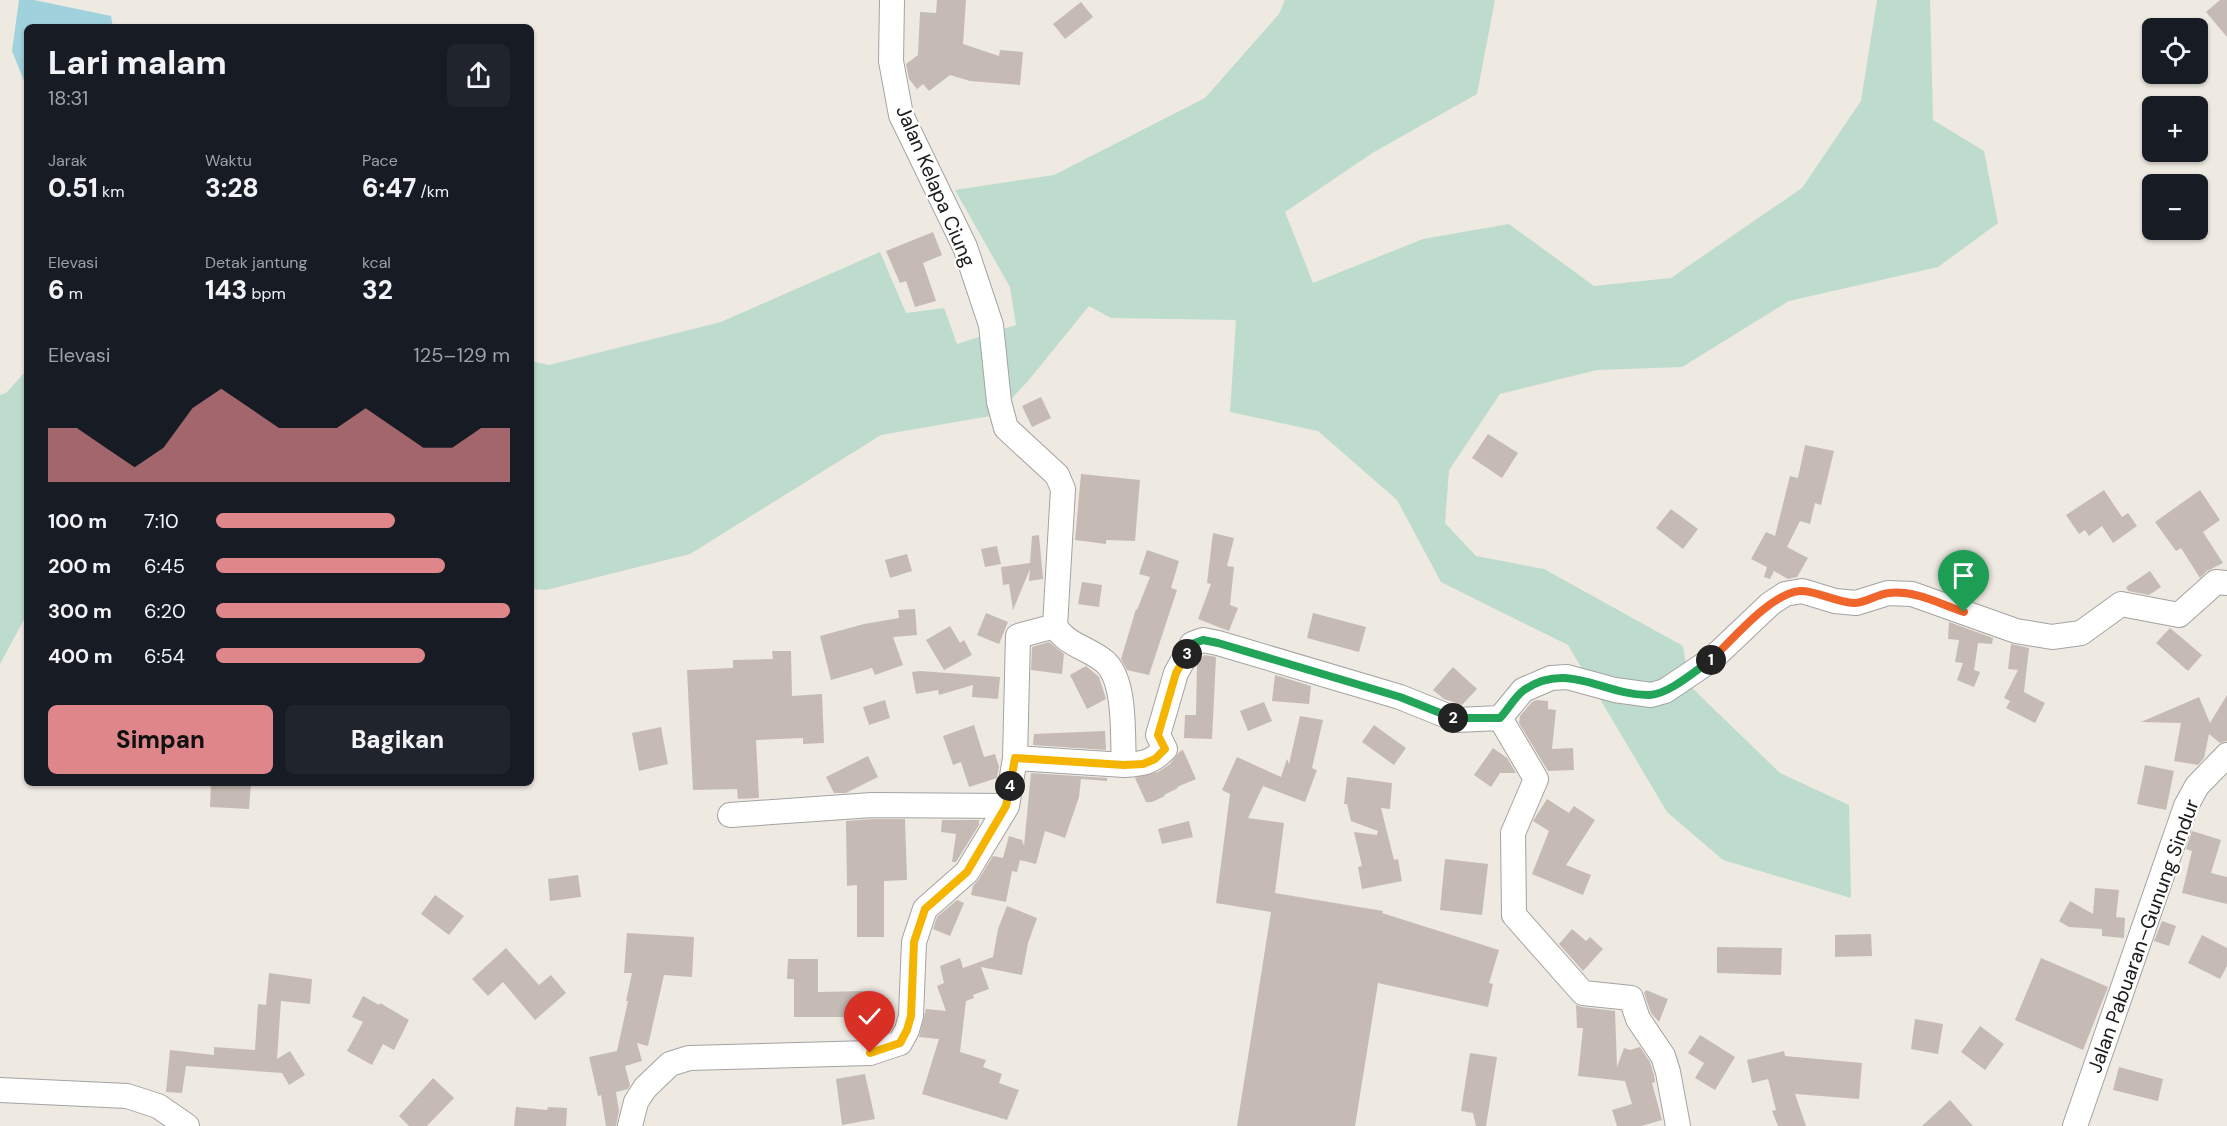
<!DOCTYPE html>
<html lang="id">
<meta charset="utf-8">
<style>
body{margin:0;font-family:"DM Sans",sans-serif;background:#20242c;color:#f1f3f6;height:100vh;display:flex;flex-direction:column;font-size:22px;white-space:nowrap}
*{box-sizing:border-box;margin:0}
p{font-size:20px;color:#9ea1a6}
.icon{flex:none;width:33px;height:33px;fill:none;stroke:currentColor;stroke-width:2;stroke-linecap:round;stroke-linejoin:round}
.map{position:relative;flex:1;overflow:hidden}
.panel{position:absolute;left:24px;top:24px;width:510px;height:762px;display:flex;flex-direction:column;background:#171b24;border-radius:9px;box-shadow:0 2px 4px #0004}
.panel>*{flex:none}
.controls{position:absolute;left:2142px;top:18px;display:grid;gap:12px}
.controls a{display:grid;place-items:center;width:66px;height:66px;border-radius:9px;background:#171b24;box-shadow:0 2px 4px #0004;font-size:30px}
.pin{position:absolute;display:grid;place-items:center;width:51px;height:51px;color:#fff;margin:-62px -26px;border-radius:50% 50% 50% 0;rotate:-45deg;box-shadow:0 0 6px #0007}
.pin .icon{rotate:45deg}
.km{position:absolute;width:30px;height:30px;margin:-15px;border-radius:50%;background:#222;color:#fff;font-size:16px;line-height:30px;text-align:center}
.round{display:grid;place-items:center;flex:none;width:63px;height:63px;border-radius:9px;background:#20242c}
.summary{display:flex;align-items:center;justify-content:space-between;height:102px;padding:0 24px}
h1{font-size:33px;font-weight:800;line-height:45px}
.metrics{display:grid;grid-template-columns:repeat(3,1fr);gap:9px;height:102px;padding:6px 24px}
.metrics div{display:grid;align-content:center}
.metrics b{font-size:26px;font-weight:800}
.metrics small{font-size:16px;font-weight:400}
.metrics p{font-size:16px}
.chart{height:168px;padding:12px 24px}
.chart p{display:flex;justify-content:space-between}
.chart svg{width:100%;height:108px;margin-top:6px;fill:#df868b;opacity:.7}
.action{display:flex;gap:12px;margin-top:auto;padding:12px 24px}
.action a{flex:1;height:69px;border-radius:9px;background:#df868b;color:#111;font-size:24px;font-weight:800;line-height:69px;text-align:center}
.action a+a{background:#20242c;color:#f1f3f6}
ul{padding:0 24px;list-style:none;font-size:20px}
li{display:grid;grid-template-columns:96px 72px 1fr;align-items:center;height:45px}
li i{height:15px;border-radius:8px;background:#df868b}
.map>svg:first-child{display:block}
.wetland{fill:#bddccd}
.water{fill:#a0d2dd}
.building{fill:#c5bbb4}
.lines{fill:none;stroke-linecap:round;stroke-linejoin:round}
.minor-casing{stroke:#a3a3a3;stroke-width:26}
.minor{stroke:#fff;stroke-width:24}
.split-1-casing{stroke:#fff;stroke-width:12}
.split-2-casing{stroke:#fff;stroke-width:12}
.split-3-casing{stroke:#fff;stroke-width:12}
.split-4-casing{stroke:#fff;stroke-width:12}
.split-5-casing{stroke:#fff;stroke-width:12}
.split-1{stroke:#f0652b;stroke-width:8}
.split-2{stroke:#22a559;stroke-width:8}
.split-3{stroke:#22a559;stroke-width:8}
.split-4{stroke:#f5b400;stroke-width:8}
.split-5{stroke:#f5b400;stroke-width:8}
.labels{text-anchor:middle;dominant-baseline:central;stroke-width:4.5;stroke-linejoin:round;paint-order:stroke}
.street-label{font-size:20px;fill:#1c1c1c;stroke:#fff}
</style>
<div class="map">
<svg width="2227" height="1126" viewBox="0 0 2227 1126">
<rect width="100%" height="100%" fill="#eee9e1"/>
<path class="wetland" d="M1285 0H1495L1477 94 1374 152 1285 212 1313 283 1423 239 1509 224 1594 286 1671 278 1802 188 1861 101 1877 0H1930L1933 120 1984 151 1998 223 1938 267 1789 301 1682 367 1597 370 1500 394 1449 470 1445 523 1476 556 1544 569 1683 646 1689 685 1780 773 1849 805 1851 898 1723 860 1667 812 1568 645 1441 582 1397 500 1318 431 1230 412 1236 320 1111 318 1089 306 1028 381 996 415 881 435 690 554 546 590 531 589V361L549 365 721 322 880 252 906 313 944 308 957 344 1016 325 1010 287 955 190 1054 175 1205 98 1279 14Z
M27 370V614L0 664V395L6 393Z"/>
<path class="water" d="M19 0H34L111 16 113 27H27V88L12 51Z"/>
<path class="building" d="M937 0H966L963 44 999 56 1000 50 1023 52 1020 85 970 81 950 75 929 91 923 84 917 89 909 79 906 64 918 55 920 12 936 13Z
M2220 0H2227V37L2206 12Z
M1081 2 1093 17 1065 39 1053 24Z
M933 232 942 255 923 263 936 301 915 307 906 281 900 283 886 251Z
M1041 397 1051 418 1032 427 1022 406Z
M1488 434 1518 453 1502 478 1472 458Z
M1805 445 1834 451 1821 505 1815 503 1810 524 1800 521 1787 547 1808 558 1797 577 1788 579 1774 571 1770 579 1764 577 1767 567 1751 559 1766 532 1775 536 1790 476 1798 478Z
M1081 474 1140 480 1135 541 1106 540V544L1075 540Z
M2104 490 2122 517 2128 513 2137 526 2113 543 2102 526 2089 536 2085 530 2079 534 2066 515Z
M2200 490 2220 520 2203 532 2223 563 2207 571 2200 578 2181 548 2176 551 2155 522Z
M1671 509 1698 529 1683 549 1656 528Z
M1213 533 1234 538 1227 566 1234 567 1230 605 1238 608 1229 631 1198 619 1211 584 1207 583Z
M1039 535 1043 579 1029 581 1030 569 1013 610 1009 584 1003 585 1001 567 1030 563 1032 536Z
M997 546 1001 564 985 567 981 549Z
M1147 550 1179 561 1171 588 1177 590 1149 675 1127 670 1121 659 1136 609 1137 610 1150 577 1139 574Z
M907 554 912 571 890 578 885 560Z
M2150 571 2161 587 2149 595 2128 591 2126 587Z
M1082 582 1102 585 1099 607 1078 604Z
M915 609 917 635 893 637 903 665 875 675 872 668 831 680 820 636 864 624 899 618 898 610Z
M986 613 1008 622 999 644 977 635Z
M1313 613 1366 627 1359 652 1307 638Z
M1949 622 1993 638 1992 644 1978 643 1974 670 1980 672 1974 687 1957 680 1963 663 1955 662 1959 640 1948 639Z
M950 626 960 643 964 640 972 655 944 670 926 640Z
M2170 628 2202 655 2188 671 2156 643Z
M1049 642 1064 654 1062 674 1031 670 1032 647Z
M2011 644 2029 648 2024 692 2045 703 2035 723 2006 708 2010 701 2004 698 2018 670 2008 669Z
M772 651H791L792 696 822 694 824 743 803 744V738L756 740 759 798 738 799 737 789 693 790 687 670 733 668V660L773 659Z
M1204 655 1216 657 1212 739 1184 738 1185 715H1196L1197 664Z
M1086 666 1099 677 1106 699 1087 709 1070 675Z
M1453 667 1477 689 1462 705 1444 699 1433 690Z
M920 671 1000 677 998 699 972 697 973 685 939 695 938 690 916 694 912 672Z
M1275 675 1311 686 1309 704 1272 701Z
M2227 695V741L2220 743 2209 734 2204 758 2198 765 2174 761 2181 723 2141 722 2199 697 2210 723Z
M885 700 890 718 869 725 863 707Z
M1536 700 1548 701V709L1556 710 1552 749 1573 748 1574 770 1548 771 1519 723 1520 716 1532 702Z
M1264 702 1272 721 1248 731 1240 711Z
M1300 716 1323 720 1312 768 1317 770 1305 802 1263 786 1248 818 1284 823 1275 893 1383 911 1382 913 1499 950 1489 983 1493 984 1488 1007 1378 983 1355 1126H1237L1271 912 1216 903 1230 794 1222 790 1237 757 1281 777 1287 759 1289 764Z
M974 725 984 757 995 754 999 767 997 778 969 787 961 762 953 765 943 736Z
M1374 725 1406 748 1394 765 1362 742Z
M661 727 668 764 639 771 632 733Z
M1105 731 1106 750 1033 745 1034 734Z
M1493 748 1507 758 1516 773H1500L1491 787 1474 775Z
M1183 750 1196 779 1177 787 1178 788 1164 795 1165 796 1152 802H1146L1135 778 1158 772 1170 764 1179 752Z
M868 756 878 777 846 793H834L826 777Z
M2145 765 2174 771 2166 810 2137 804Z
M1031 773 1107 778V781L1081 779 1079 797 1065 838 1045 831 1036 864 1020 860 1017 872 1012 871 1006 902 971 895 973 886 979 879 993 856 1003 858 1009 836 1022 840 1024 846Z
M1347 777 1392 783 1390 809 1381 808 1394 860 1398 859 1402 881 1362 889 1358 867 1362 866 1354 832 1377 835 1378 831 1351 821 1347 804H1344Z
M211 783H251L249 809 210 807Z
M1547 799 1569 813 1574 806 1595 820 1566 865 1591 875 1583 895 1532 874 1549 831 1533 821Z
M872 819H905L907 880 884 881V937H857V885L847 886 846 821Z
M942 820H979V825L956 862H952L956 834 941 832Z
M1189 821 1193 837 1162 844 1158 829Z
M2192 831 2221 840 2211 873 2227 877V904L2182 893 2192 851 2186 849Z
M1445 859 1488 864 1482 915 1440 910Z
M578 875 581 897 550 901 548 879Z
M2095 888 2119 890 2116 917 2125 918 2124 938 2102 936V929L2069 927 2059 921 2070 901 2093 914Z
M435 895 464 916 449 935 421 914Z
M957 900 964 903 950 936 933 929 937 917Z
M1007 906 1037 918 1028 943 1022 975 981 967 989 989 973 995 974 998 966 1001 960 1052 986 1060 983 1067 1002 1074 999 1083 1019 1090 1007 1120 922 1094 939 1039 919 1037 926 1009 946 1011 937 986 944 983 940 966 960 958 963 968 993 957 998 929Z
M2162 921 2176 926 2169 946 2154 941Z
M1572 929 1586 941 1590 937 1603 949 1583 971 1559 944Z
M627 933 694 937 692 977 664 975 648 1046 637 1043 642 1061 625 1066 630 1085 628 1089 616 1092 619 1111 616 1126H606L601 1095 598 1096 589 1057 617 1051 628 1001H626L632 973H624Z
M1871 934 1872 956 1835 957V935Z
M2202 935 2227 948V966L2220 979 2188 963Z
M1717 947 1782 948 1781 975 1717 973Z
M506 948 539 985 551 975 566 993 535 1020 503 982 488 996 472 979Z
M2041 958 2108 987 2083 1050 2015 1020Z
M788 959H818V992L869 991V1017H794V979H787Z
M269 973 312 979 310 1004 281 1001 277 1059 290 1051 305 1075 289 1085 282 1073 186 1066 182 1093 166 1092 170 1050 214 1055V1047L255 1050 258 1004 266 1005Z
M1646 990 1668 999 1659 1022 1651 1013 1644 993Z
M363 996 379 1005 380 1003 409 1020 394 1050 383 1044 372 1065 347 1051 363 1022 352 1017Z
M1576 1005 1582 1007 1615 1011 1617 1067 1624 1048 1630 1050 1640 1047 1650 1062 1654 1075 1655 1082 1652 1083 1662 1120 1641 1126H1617L1612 1110 1632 1104 1625 1081 1578 1076 1583 1028H1577Z
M1915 1019 1943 1024 1938 1054 1911 1049Z
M1980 1026 2004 1044 1985 1070 1961 1052Z
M1700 1035 1735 1057 1715 1090 1695 1078 1704 1063 1688 1053Z
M1784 1051 1785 1056 1862 1063 1859 1099 1795 1094 1806 1126H1778L1772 1111 1776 1110 1768 1079 1752 1083 1747 1060Z
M1470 1053 1497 1057 1486 1126H1476L1473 1113 1461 1111Z
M2119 1067 2163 1079 2158 1101 2113 1090Z
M865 1074 875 1119 842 1125 836 1079Z
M433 1078 454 1098 427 1126H409L399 1116Z
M1950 1100 1973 1126H1922Z
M516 1107 547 1110 548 1107 567 1108 566 1126H514Z"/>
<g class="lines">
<defs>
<path id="minor" d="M1500 718 1536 779 1513 833 1514 915 1583 993 1631 998 1638 1019 1663 1056 1668 1072 1678 1126
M1015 758 1018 636 1055 626
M1124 765C1143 764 1151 763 1165 749L1158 735 1176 673 1192 644 1203 640 1218 643 1400 697 1457 720 1500 718 1523 690 1551 678 1567 677 1615 690 1651 695 1665 691 1711 660 1770 604 1785 594 1802 591 1835 601 1856 603 1888 593 1912 594 2016 631 2052 637 2081 633 2121 604 2179 615 2216 582 2227 583
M730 815 872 805 1007 806
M0 1090 127 1096 158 1106 187 1126
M630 1126 636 1102 645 1088 670 1064 689 1058 870 1053 900 1043 907 1030 911 1016 914 942 925 909 967 872 1007 806 1015 758 1124 765C1122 737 1127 680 1104 661 1088 648 1065 644 1055 626L1063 489 1057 475 1006 428 999 402 991 325 965 247 901 115 891 61 892 0
M2075 1126 2186 806 2197 786 2227 755"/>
</defs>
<use href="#minor" class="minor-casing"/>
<use href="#minor" class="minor"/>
</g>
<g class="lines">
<defs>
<path id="split-1" d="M1711 660C1732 640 1771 593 1800 591 1814 590 1836 602 1854 603 1866 603 1877 594 1889 593 1915 590 1940 604 1964 612"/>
<path id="split-2" d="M1453 718H1500C1508 710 1515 696 1524 690 1568 660 1604 696 1650 695 1669 694 1695 671 1711 660"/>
<path id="split-3" d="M1187 654 1192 644 1203 640 1218 643 1400 697 1453 718"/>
<path id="split-4" d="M1010 786 1015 758 1124 765 1143 764 1155 759 1165 749 1158 735 1176 673 1187 654"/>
<path id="split-5" d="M870 1053 900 1043 907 1030 911 1016 914 942 925 909 967 872 1006 806 1010 786"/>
</defs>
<use href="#split-1" class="split-1-casing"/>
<use href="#split-2" class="split-2-casing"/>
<use href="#split-3" class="split-3-casing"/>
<use href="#split-4" class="split-4-casing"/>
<use href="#split-5" class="split-5-casing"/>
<use href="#split-1" class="split-1"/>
<use href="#split-2" class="split-2"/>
<use href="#split-3" class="split-3"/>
<use href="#split-4" class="split-4"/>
<use href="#split-5" class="split-5"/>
</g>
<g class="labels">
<g class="street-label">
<text transform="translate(936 186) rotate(67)">Jalan Kelapa Ciung</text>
<text transform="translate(2143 936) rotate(-70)">Jalan Pabuaran–Gunung Sindur</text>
</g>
</g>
</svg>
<div class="controls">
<a><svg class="icon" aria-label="locate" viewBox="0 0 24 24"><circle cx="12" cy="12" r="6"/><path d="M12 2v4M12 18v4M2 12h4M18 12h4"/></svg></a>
<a>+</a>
<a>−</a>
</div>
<div class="pin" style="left:1964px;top:612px;background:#1e9e55"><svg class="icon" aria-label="arrive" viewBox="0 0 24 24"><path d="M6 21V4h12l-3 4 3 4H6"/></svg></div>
<div class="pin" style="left:870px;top:1053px;background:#d93025"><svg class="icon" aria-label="check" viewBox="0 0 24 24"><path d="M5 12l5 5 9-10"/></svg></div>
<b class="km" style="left:1711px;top:660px">1</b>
<b class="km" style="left:1453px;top:718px">2</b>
<b class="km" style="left:1187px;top:654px">3</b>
<b class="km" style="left:1010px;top:786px">4</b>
<section class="panel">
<div class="summary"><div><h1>Lari malam</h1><p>18:31</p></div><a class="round"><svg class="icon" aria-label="share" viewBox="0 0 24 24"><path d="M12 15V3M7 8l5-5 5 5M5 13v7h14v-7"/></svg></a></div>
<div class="metrics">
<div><p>Jarak</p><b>0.51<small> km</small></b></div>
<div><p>Waktu</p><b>3:28</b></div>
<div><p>Pace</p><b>6:47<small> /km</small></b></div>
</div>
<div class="metrics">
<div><p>Elevasi</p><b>6<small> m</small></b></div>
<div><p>Detak jantung</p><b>143<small> bpm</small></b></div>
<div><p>kcal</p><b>32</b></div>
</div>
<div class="chart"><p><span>Elevasi</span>125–129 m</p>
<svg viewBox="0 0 160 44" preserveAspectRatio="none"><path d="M0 44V22L10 22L20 30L30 38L40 30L50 14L60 6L70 14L80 22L90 22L100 22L110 14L120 22L130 30L140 30L150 22L160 22V44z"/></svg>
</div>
<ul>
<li><b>100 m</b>7:10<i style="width:61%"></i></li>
<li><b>200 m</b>6:45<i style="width:78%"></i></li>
<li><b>300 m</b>6:20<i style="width:100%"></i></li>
<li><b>400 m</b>6:54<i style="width:71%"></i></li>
</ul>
<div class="action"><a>Simpan</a><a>Bagikan</a></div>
</section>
</div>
